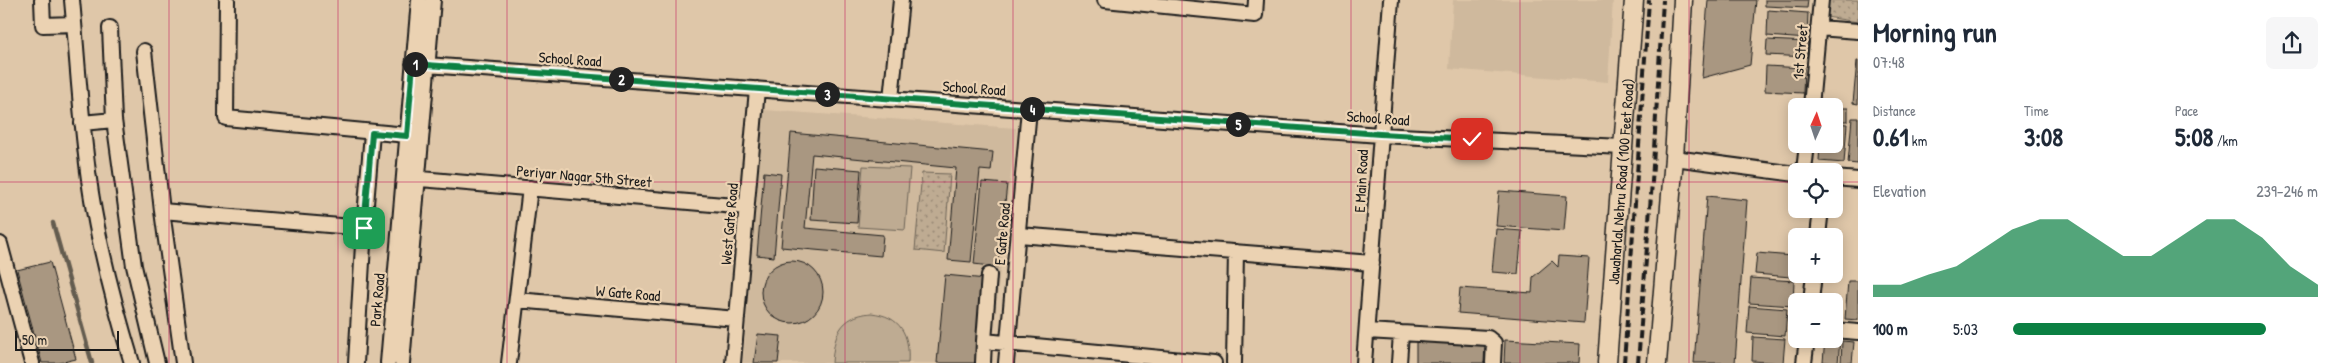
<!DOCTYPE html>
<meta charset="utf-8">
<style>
body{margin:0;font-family:"Patrick Hand",sans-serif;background:#f6f6f7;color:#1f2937;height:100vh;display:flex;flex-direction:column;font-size:19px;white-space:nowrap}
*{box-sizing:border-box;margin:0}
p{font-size:16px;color:#747a83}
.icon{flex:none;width:28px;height:28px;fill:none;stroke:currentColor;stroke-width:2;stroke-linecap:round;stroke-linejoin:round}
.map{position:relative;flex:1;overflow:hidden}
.panel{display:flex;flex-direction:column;background:#fff;width:475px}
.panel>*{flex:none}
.needle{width:32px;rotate:3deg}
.controls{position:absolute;left:1788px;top:98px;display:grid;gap:10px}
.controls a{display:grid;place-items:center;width:55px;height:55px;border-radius:8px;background:#fff;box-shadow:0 2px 12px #0003;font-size:25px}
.scale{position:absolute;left:15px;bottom:12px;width:104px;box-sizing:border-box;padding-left:5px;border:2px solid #1c1c1c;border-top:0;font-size:14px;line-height:18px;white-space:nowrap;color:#1c1c1c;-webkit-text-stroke:4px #ebd2b2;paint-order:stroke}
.pin{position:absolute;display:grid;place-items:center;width:42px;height:42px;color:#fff;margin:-21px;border-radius:10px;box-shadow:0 2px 8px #0006}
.km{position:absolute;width:25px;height:25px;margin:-12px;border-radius:50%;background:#222;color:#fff;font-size:14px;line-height:25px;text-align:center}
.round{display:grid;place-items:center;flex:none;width:52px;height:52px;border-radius:8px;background:#f6f6f7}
.headline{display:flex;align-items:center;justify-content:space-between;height:85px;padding:0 15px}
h1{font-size:28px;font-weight:700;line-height:38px}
.stats{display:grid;grid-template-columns:repeat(3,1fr);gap:8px;height:85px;padding:5px 15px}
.stats div{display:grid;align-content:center}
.stats b{font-size:25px;font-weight:700}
.stats small{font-size:14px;font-weight:400}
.stats p{font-size:14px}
.chart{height:140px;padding:10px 15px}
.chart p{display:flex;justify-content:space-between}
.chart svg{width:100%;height:90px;margin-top:5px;fill:#0b8043;opacity:.7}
ul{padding:0 15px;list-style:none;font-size:16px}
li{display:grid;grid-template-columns:80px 60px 1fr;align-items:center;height:38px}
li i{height:12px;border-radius:6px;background:#0b8043}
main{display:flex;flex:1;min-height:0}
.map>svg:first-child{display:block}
.built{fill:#cfb99d}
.grass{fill:#beab92;stroke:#6d6457}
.park{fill:url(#park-dots);stroke:#6d6457}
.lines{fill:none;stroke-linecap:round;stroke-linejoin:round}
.stream{stroke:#645b50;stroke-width:4.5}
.building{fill:#a99781;stroke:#1c1c1c}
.minor-casing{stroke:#1c1c1c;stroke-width:18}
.major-casing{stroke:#1c1c1c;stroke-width:21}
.minor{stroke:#ebd2b2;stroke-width:14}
.major{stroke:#ebd2b2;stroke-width:18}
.rail{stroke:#1c1c1c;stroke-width:4;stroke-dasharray:8 4;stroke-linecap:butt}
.route-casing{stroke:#fff;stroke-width:10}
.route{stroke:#0b8043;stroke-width:6}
.grid{fill:none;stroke:#c2185b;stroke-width:1;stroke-opacity:0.55}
.labels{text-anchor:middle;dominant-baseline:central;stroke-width:4.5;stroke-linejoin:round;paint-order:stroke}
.street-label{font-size:15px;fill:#1c1c1c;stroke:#ebd2b2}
</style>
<main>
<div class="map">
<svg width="1858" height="363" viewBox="0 0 1858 363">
<defs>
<pattern id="park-dots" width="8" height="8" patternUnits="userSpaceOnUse" patternTransform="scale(1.25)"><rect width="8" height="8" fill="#beab92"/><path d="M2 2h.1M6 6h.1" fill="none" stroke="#9a8a76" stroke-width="1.8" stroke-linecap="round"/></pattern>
</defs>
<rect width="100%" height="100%" fill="#dfc7a9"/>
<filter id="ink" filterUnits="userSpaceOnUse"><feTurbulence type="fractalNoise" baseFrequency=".02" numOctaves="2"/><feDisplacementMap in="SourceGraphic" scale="10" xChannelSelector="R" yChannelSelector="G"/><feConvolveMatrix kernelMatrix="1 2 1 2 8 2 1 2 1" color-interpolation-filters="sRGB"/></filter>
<g filter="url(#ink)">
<path class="built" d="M1453 0H1613L1608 82 1449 69Z
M764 110 1016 128 990 363H743Z"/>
<path class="grass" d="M863 166 910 168 905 230 858 227Z
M871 313C901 316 910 335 908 363H832C834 336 839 316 871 313Z"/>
<path class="park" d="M1821 0H1858V22L1820 16Z
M922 173 950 174 944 253 915 250Z"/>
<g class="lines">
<path class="stream" d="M53 223 92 363"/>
</g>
<path class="building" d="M1708 0H1756L1750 65 1702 78Z
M1765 0H1808L1807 8 1765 6Z
M1768 10 1808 13 1807 39 1767 36Z
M1767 40 1808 42 1807 57 1766 55Z
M1857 61H1858V104L1853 103Z
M1766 66 1804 68 1803 93 1765 91Z
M1834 108H1848V121H1834Z
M1852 118H1858V164L1848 163Z
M1834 123 1847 124 1844 163 1819 161 1820 144H1834Z
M791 133 993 152 991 171 980 170 971 262 948 260 956 168 812 154 805 228 883 235 881 256 781 247Z
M814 166 861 170 857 223 811 220Z
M764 172 781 174 774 257 757 255Z
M982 182 1007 184 998 267 974 264Z
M1499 191 1567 196 1564 231 1496 226Z
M1707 196 1747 200 1735 363H1694Z
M1496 229 1522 231 1518 274 1492 272Z
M1757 253 1792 256 1791 277 1755 274Z
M1559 256 1589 258 1584 323 1458 313 1460 288 1532 293 1533 277 1552 261 1558 267Z
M761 292a31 31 0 1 1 62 0a31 31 0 1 1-62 0Z
M50 262 76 359 59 363H42L17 270Z
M945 275 986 279 978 363H937Z
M1751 278 1794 281 1793 306 1749 303Z
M1848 281H1858V320L1845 319Z
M1749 306 1787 309 1785 336 1747 333Z
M758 334 781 336 778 363H754Z
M1753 337 1785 339 1783 363 1752 361Z
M1825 339H1840L1838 363 1823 362Z
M1416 340 1485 343 1484 363H1416Z
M1505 340 1580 344 1579 363H1504Z
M1842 341 1854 342 1852 363H1841Z"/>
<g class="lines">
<defs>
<path id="minor" d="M42 0 43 25 74 24
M72 0C78 64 81 129 91 193 100 251 115 307 132 363
M227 0 226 118 407 135
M1105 0 1255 15 1256 0
M110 28 114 120
M1818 28 1858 31
M144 51 162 211 183 363
M413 64 1380 135 1622 147
M891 99 901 0
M1811 106 1821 0
M82 123 114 120 134 266 157 363
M1674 158 1796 174
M1804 171 1807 144
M409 178 747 207
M1834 178 1858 180
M162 211 364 228
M1019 235 1372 263
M1818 236 1821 209
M0 244 32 363
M989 275 984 341 1214 363
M517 300 737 319
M1811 301 1814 274
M1834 330 1858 332
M1367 331 1401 333 1399 363
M1401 333 1488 338 1494 343 1493 363
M356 363 364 228 372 133
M388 363 419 0
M402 363 433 0
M509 363 530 188
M733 363 757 89
M983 363 984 341
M1006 363 1029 109
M1234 363 1236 252
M1364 363 1391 0
M1804 363 1807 339"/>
<g id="major">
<path id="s1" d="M1607 363 1634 0"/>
<path d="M1657 363 1674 158 1683 0"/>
</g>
</defs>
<use href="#minor" class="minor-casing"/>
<use href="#major" class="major-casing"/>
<use href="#minor" class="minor"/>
<use href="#major" class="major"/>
<path class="rail" d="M1624 363 1649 0
M1638 363 1652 182 1663 0"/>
</g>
</g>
<g class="lines" filter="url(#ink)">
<defs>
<path id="route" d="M364 228 372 133 407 136 413 64 1380 134 1472 139"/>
</defs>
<use href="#route" class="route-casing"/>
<use href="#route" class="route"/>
</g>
<path class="grid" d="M169 0V363M338 0V363M507 0V363M676 0V363M845 0V363M1013 0V363M1182 0V363M1351 0V363M1520 0V363M1689 0V363M0 182H1796M1834 182H1858"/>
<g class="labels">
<g class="street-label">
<text transform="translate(1800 52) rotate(-85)">1st Street</text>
<text transform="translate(570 59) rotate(4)">School Road</text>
<text transform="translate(974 88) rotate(4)">School Road</text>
<text transform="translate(1378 118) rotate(4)">School Road</text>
<text transform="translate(584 176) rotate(5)">Periyar Nagar 5th Street</text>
<text transform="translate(1361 181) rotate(-87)">E Main Road</text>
<text stroke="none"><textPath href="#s1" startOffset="182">Jawaharlal Nehru Road (100 Feet Road)</textPath></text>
<text transform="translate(729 224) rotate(-85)">West Gate Road</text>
<text transform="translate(1002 234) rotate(-85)">E Gate Road</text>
<text transform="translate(628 293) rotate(5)">W Gate Road</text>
<text transform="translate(377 300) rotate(-85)">Park Road</text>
</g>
</g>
</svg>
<div class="controls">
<a><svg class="needle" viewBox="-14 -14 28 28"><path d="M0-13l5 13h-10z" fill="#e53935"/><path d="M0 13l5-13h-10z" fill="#747a83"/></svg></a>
<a><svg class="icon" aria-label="locate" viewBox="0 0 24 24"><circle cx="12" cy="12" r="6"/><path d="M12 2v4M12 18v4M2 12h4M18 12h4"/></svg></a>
<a>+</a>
<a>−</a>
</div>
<div class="scale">50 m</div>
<div class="pin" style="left:364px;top:228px;background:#1e9e55"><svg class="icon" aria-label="arrive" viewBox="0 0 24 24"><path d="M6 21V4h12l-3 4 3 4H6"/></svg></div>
<div class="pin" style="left:1472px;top:139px;background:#d93025"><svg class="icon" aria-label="check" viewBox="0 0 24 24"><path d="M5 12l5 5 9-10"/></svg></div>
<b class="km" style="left:415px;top:64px">1</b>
<b class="km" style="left:621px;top:79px">2</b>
<b class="km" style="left:827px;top:94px">3</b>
<b class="km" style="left:1032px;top:109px">4</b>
<b class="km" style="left:1238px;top:124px">5</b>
</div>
<section class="panel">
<div class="headline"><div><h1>Morning run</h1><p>07:48</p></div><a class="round"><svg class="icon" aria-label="share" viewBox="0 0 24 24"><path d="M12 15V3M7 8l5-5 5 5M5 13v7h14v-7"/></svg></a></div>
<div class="stats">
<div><p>Distance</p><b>0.61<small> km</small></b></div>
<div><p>Time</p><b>3:08</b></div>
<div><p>Pace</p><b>5:08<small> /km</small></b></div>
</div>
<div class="chart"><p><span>Elevation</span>239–246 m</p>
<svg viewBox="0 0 160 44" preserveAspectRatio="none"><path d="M0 44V38L10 38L20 33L30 29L40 20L50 11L60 6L70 6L80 15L90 24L100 24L110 15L120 6L130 6L140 15L150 29L160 38V44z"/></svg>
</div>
<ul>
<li><b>100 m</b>5:03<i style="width:83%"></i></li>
</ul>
</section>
</main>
